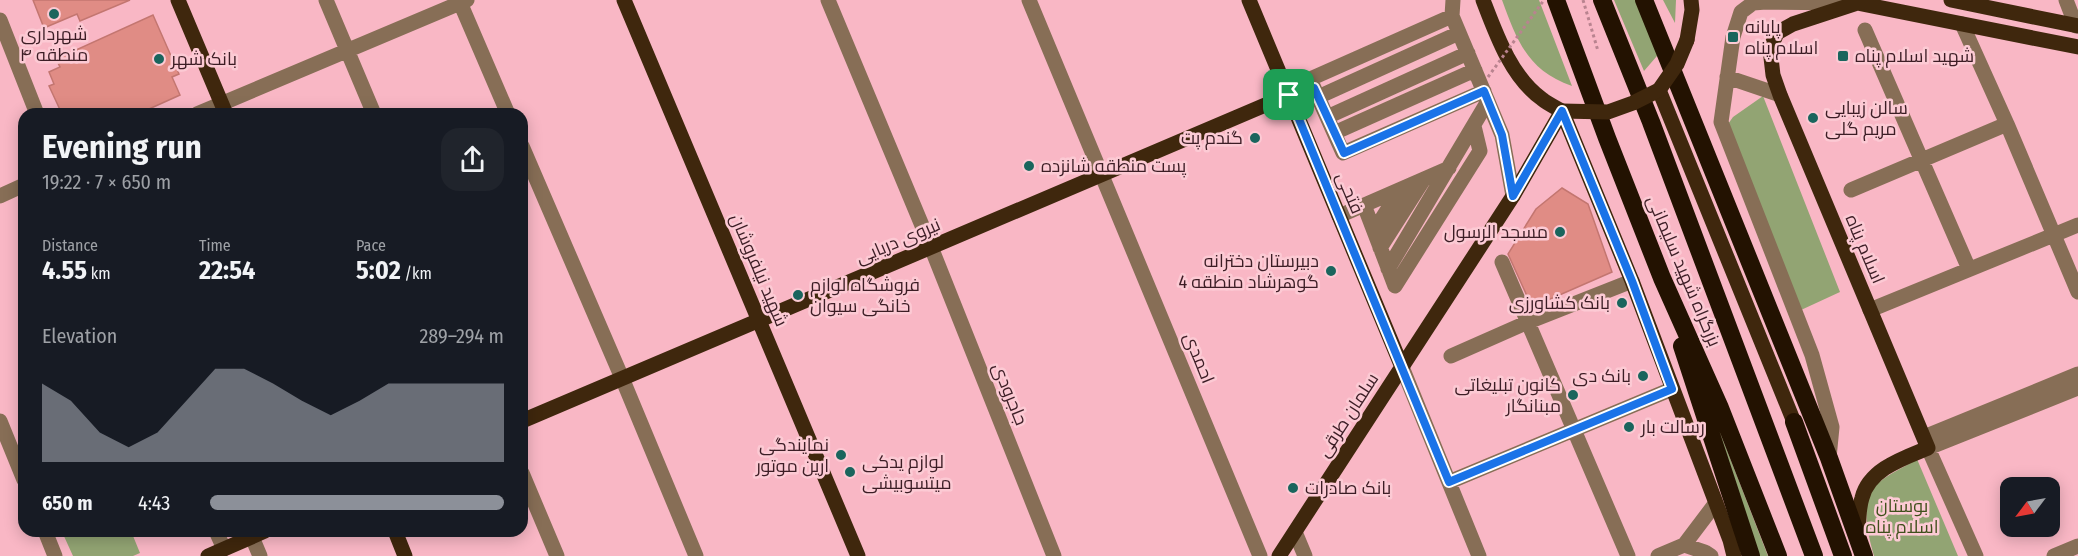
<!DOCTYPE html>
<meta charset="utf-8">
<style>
body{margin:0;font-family:"Fira Sans Condensed",Cairo,sans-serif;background:#20242c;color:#f1f3f6;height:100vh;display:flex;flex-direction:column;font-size:22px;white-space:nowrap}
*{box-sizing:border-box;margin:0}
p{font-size:20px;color:#9ea1a6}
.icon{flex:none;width:33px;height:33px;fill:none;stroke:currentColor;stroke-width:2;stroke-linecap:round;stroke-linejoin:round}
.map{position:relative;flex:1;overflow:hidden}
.panel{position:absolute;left:18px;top:108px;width:510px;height:429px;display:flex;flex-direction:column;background:#171b24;border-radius:18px;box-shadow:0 3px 15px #0003}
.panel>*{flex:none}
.needle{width:39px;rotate:238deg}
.buttons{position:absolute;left:2000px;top:477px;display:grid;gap:12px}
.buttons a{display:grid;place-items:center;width:60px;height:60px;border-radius:12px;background:#171b24;box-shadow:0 3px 15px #0003;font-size:30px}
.pin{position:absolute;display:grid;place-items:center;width:51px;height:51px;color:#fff;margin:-26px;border-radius:12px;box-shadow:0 3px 9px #0006}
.round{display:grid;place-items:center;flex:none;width:63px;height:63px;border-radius:18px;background:#20242c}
.summary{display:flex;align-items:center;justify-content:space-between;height:102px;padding:0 24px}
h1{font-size:33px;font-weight:700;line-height:45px}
.metrics{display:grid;grid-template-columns:repeat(3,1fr);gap:9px;height:102px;padding:6px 24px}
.metrics div{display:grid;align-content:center}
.metrics b{font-size:26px;font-weight:700}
.metrics small{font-size:16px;font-weight:400}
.metrics p{font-size:16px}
.chart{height:168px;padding:12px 24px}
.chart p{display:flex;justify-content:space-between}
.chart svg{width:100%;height:108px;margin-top:6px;fill:#8c9099;opacity:.7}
ul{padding:0 24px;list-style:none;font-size:20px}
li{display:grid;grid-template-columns:96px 72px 1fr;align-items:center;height:45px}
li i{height:15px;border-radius:8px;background:#8c9099}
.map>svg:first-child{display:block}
.green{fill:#92a473}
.building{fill:#e08c85;stroke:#c37670;stroke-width:1.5}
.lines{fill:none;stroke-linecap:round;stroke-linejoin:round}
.path{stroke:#b9838f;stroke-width:3;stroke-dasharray:3 3;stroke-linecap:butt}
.minor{stroke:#876e56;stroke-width:15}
.major{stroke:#3f270d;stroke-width:15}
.highway{stroke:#231201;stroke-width:18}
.path-bridge{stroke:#b9838f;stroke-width:3;stroke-dasharray:3 3;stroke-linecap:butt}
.major-bridge{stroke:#3f270d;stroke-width:15}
.route-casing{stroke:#fff;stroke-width:12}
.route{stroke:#1a73e8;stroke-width:8}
.poi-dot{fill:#1a655d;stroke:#fccad4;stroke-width:2}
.labels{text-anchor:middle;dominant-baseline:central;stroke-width:5;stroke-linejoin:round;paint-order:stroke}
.poi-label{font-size:18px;fill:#3c1d25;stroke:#fccad4;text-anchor:start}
.street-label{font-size:18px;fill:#3c1d25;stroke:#fccad4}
.park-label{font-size:18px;fill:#3f501b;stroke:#fccad4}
</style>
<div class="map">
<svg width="2078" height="556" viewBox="0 0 2078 556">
<rect width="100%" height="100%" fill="#f9b7c5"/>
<path class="green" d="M1502 0H1539L1572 86C1528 71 1517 41 1502 0Z
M1614 0H1642L1663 49 1644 71Z
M1663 0H1676L1675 23Z
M1763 96 1840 292 1801 310 1728 124 1733 117Z
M1699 378 1768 556H1759Z
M1917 459 1958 556H1874C1868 534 1859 503 1877 484 1888 474 1905 467 1917 459Z
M70 531H131L140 553 133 556H73L63 534Z"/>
<path class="building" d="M33 0H130L80 21 77 14 44 28Z
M153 15 179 74 172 77 180 95 138 114H62L49 86 54 84 49 72 60 67 56 59Z
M1562 188 1588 204 1612 272 1532 307 1508 254 1536 209Z"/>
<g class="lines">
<path class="path" d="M1583 0 1598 51"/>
<path class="minor" d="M326 0 374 114
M459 0 508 114
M828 0 931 247 1054 556
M1029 0 1260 556
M1453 0 1452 16 1502 135 1513 196
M2066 0 2076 26
M1452 16 1310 79 1343 153 1484 91
M0 20 37 114
M1962 24 2007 124 2078 292
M1865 30 1969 269
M1727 77 1780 95
M1289 95 1314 88
M1318 97 1459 33
M197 114 467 0
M1327 117 1468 53
M1334 133 1475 70
M522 146 622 378 696 556
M1851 190 2007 124
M0 196 24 185
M1364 205 1395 286 1480 151 1474 126
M1339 216 1449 168
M1374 231 1400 190
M1380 248 1424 179
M1502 262 1628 556
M1388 269 1488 101
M1870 310 2078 225
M1451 356 1528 322 1632 281
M1402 367 1479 556
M0 421 24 480
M1924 437 2078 374
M1829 458 1832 427 1812 355 1721 122 1733 37 1741 12 1753 3 1766 2 1855 3
M522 473 557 556
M1449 482 1672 389
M45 531 55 556
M216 531 224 549
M1295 532 1305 556
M252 537 260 556
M1684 545 1705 552 1711 556
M1658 556 1684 545 1715 504
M1976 556 1928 448 2078 388
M2054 556 2078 546"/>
<path class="major" d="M178 0 226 114
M624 0 858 556
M1249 0 1402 367
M1483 0C1496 34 1511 77 1542 99 1548 104 1555 107 1562 111
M1951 0 2078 26
M1687 40 1692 10 1691 0
M1659 90 1794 422
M1562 111 1632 281 1730 540 1734 556
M522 421 1289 95
M395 531 405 556
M1858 536C1859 524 1858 510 1862 498 1869 469 1904 458 1928 448L1780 95 1773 75 1770 49 1777 33 1793 24 1857 3 2078 47
M208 556 265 531
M1279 556 1513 196 1562 111"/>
<path class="highway" d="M1556 0 1607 138 1662 278 1720 408 1778 556
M1602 0 1651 122 1814 556
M1644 0 1829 458 1864 556
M1682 346 1751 556
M1794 422 1843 556"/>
<path class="path-bridge" d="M1488 77 1544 0"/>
<path class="major-bridge" d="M1562 111 1608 112 1633 103 1659 90 1677 64 1687 40"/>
</g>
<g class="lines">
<defs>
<path id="route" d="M1314 88 1344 153 1484 91 1502 135 1513 196 1562 111 1632 281 1672 389 1449 482 1289 95Z"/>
</defs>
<use href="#route" class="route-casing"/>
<use href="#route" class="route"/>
</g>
<g class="poi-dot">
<circle cx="54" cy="14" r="6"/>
<rect x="1727" y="31" width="12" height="12" rx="3"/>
<rect x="1837" y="50" width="12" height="12" rx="3"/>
<circle cx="159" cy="59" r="6"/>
<circle cx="1813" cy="118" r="6"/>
<circle cx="1255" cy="138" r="6"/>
<circle cx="1029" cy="166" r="6"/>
<circle cx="1560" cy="232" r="6"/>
<circle cx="1331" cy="271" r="6"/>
<circle cx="798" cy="295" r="6"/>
<circle cx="1622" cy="303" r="6"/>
<circle cx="1643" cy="376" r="6"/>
<circle cx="1573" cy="395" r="6"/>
<circle cx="1629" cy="427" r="6"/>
<circle cx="841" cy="455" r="6"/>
<circle cx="850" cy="472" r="6"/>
<circle cx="1293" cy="488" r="6"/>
</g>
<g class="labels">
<g class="poi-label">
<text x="1745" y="27">پایانه<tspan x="1745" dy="21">اسلام پناه</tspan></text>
<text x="54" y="34" text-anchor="middle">شهرداری<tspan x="54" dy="21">منطقه ۴</tspan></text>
<text x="1855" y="56">شهید اسلام پناه</text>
<text x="171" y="59">بانک شهر</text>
<text x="1825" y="108">سالن زیبایی<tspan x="1825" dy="21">مریم گلی</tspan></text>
<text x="1243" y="138" text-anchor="end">گندم پت</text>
<text x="1041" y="166">پست منطقه شانزده</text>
<text x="1548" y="232" text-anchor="end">مسجد الرسول</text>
<text x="1319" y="261" text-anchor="end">دبیرستان دخترانه<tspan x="1319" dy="21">گوهرشاد منطقه 4</tspan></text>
<text x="810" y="285">فروشگاه لوازم<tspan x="810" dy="21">خانگی سیوان</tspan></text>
<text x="1610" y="303" text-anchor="end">بانک کشاورزی</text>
<text x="1631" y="376" text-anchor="end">بانک دی</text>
<text x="1561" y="385" text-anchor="end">کانون تبلیغاتی<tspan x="1561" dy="21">مبنانگار</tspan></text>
<text x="1641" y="427">رسالت بار</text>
<text x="829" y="445" text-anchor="end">نمایندگی<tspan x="829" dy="21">ارین موتور</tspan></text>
<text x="862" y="462">لوازم یدکی<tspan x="862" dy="21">میتسوبیشی</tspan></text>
<text x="1305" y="488">بانک صادرات</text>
</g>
<g class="street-label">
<text transform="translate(1350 193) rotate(67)">فتحی</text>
<text transform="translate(898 241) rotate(-23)">نیروی دریایی</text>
<text transform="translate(1865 249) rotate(67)">اسلام پناه</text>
<text transform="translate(759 270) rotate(67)">شهید نیلفروشان</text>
<text transform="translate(1684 271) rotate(67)">بزرگراه شهید سلیمانی</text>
<text transform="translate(1199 358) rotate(68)">احمدی</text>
<text transform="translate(1010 394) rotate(68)">جاجرودی</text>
<text transform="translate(1348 415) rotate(-57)">سلمان طرقی</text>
</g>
<g class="park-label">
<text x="1902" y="506">بوستان<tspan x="1902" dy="21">اسلام پناه</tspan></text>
</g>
</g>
</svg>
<div class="buttons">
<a><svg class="needle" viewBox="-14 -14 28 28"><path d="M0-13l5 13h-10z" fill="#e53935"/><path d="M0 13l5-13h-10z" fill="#9ea1a6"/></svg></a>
</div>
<div class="pin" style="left:1289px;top:95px;background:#1e9e55"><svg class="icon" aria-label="arrive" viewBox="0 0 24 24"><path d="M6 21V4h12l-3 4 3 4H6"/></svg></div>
<section class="panel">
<div class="summary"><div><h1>Evening run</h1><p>19:22 · 7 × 650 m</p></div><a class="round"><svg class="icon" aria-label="share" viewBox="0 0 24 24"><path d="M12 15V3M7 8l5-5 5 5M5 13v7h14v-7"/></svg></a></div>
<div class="metrics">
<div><p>Distance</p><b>4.55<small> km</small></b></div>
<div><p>Time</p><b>22:54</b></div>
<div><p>Pace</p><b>5:02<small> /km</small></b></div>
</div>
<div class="chart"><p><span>Elevation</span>289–294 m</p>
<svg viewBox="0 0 160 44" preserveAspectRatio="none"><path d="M0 44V12L10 19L20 32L30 38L40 32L50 19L60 6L70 6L80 12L90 19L100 25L110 19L120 12L130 12L140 12L150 12L160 12V44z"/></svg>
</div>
<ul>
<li><b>650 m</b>4:43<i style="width:100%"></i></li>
</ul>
</section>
</div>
